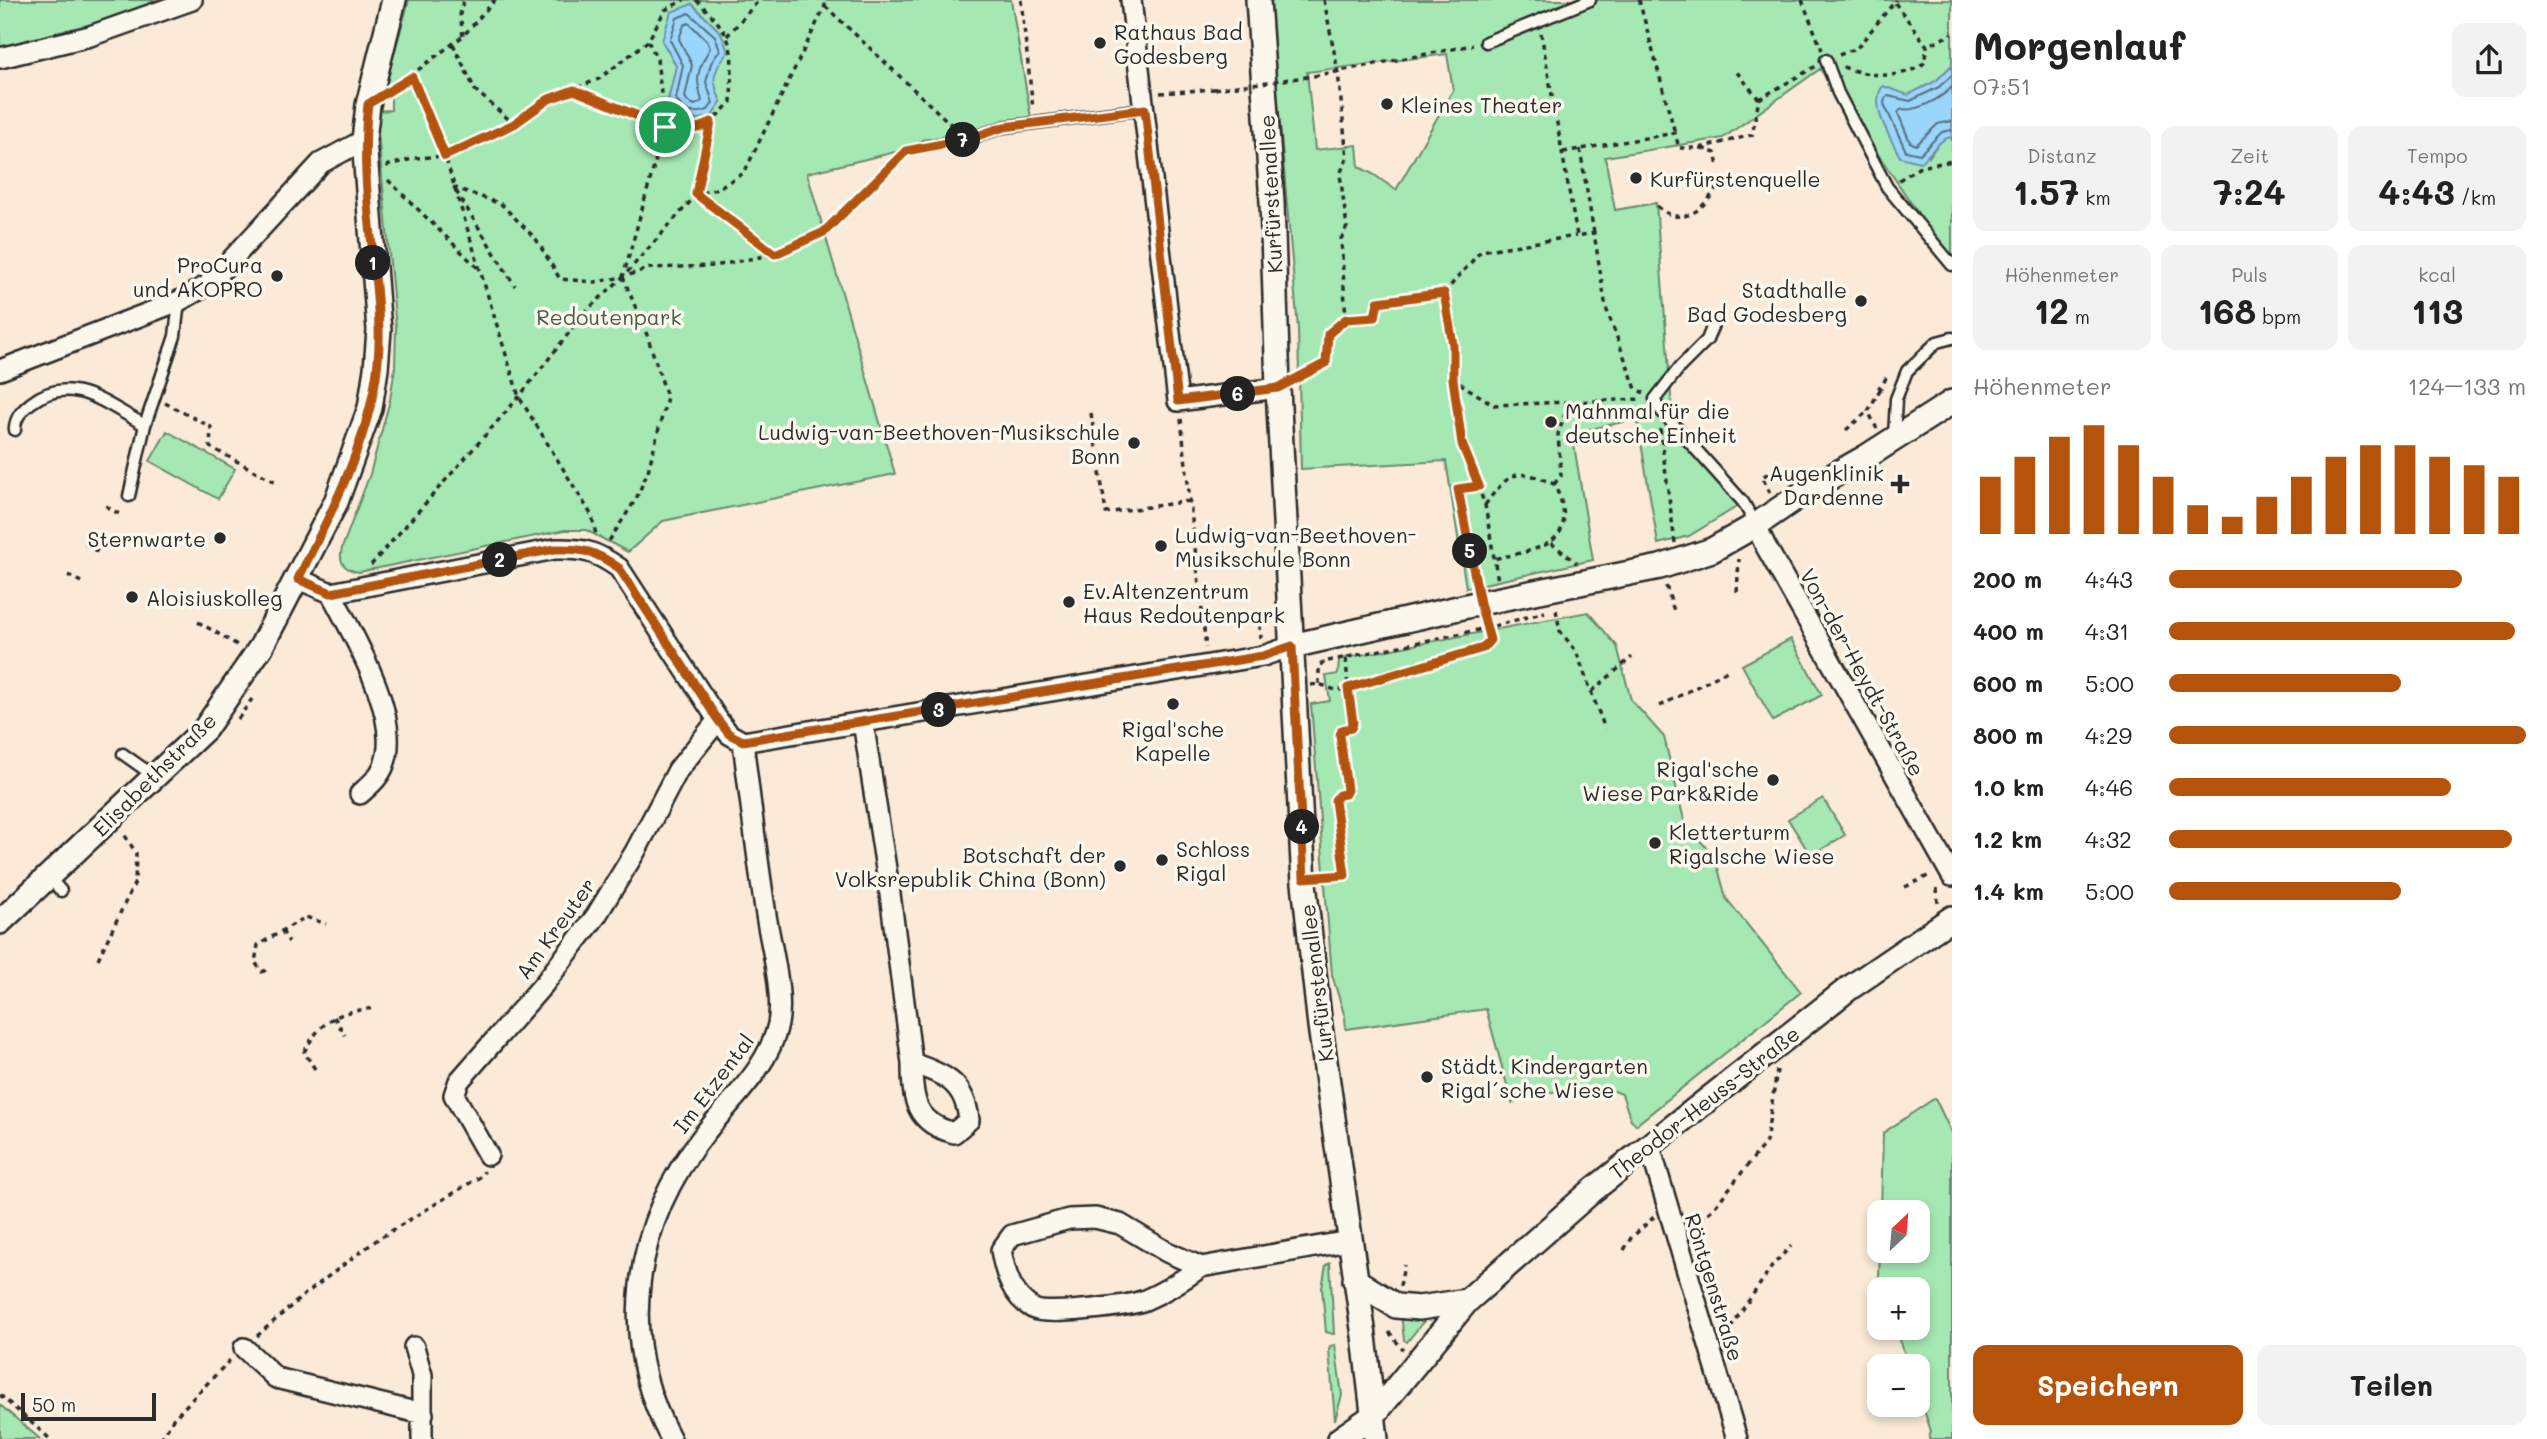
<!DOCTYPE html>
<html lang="de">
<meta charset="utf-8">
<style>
body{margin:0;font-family:Mali,sans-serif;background:#f2f2f2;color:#222;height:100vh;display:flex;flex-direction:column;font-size:26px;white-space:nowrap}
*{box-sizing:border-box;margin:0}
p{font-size:23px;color:#767676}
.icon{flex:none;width:38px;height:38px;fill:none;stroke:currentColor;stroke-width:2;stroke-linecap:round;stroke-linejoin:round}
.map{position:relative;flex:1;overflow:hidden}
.side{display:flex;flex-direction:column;background:#fff;width:595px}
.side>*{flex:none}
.needle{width:46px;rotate:26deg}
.fabs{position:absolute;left:1867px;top:1200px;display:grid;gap:14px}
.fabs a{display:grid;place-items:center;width:63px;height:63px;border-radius:14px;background:#fff;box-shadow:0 4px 10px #0003;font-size:35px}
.scale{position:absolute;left:21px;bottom:18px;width:135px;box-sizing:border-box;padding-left:7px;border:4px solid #2b2b2b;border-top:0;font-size:19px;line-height:24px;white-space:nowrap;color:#2b2b2b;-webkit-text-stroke:5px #fbf7ec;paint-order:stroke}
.pin{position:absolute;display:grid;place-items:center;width:60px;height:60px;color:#fff;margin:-30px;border:4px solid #fff;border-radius:50%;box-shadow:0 2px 7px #0007}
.km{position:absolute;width:35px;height:35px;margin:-18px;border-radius:50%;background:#222;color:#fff;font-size:19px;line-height:35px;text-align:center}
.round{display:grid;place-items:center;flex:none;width:74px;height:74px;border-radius:14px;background:#f2f2f2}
.head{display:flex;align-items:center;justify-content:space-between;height:119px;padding:0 21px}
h1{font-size:38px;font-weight:700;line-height:52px}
.metrics{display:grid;grid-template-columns:repeat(3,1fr);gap:10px;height:119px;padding:7px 21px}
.metrics div{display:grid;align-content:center;border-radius:14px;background:#f2f2f2;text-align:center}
.metrics b{font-size:35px;font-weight:700}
.metrics small{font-size:19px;font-weight:400}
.metrics p{font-size:19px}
.chart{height:196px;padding:14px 21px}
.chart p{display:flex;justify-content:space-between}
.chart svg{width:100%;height:126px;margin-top:7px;stroke:#b45309;stroke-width:6}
.action{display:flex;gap:14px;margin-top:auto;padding:14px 21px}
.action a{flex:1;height:80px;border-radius:14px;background:#b45309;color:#fff;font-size:28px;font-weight:700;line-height:80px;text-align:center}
.action a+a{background:#f2f2f2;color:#222}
ul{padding:0 21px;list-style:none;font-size:23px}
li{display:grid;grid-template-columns:112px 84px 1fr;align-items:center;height:52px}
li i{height:18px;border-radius:9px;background:#b45309}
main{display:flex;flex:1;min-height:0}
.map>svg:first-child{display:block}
.green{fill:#a5e8b3;stroke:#688a6f;stroke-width:2;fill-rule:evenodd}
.water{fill:#9ad5fb;stroke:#6e91a8;stroke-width:2}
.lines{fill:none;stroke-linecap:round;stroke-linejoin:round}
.shore{stroke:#576f7e;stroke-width:2}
.service-casing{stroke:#2b2b2b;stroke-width:15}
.minor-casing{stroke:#2b2b2b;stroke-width:24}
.tertiary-casing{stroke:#2b2b2b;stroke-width:28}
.path{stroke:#2b2b2b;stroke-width:3.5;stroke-dasharray:5 5;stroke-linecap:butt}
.service{stroke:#fbf7ec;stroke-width:10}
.minor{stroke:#fbf7ec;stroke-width:19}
.tertiary{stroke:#fbf7ec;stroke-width:23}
.path-bridge{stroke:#2b2b2b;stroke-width:3.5;stroke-dasharray:5 5;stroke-linecap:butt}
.route-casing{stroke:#fff;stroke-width:14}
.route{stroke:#b45309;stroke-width:9}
.poi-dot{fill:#2b2b2b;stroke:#fbf7ec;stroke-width:2.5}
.labels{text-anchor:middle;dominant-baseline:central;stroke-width:7;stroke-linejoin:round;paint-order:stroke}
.poi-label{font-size:21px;fill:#2b2b2b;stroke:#fbf7ec;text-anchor:start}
.street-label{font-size:21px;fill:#2b2b2b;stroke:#fbf7ec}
.park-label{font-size:21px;fill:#4a5a4d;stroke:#fbf7ec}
</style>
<main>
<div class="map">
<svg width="1952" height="1439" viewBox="0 0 1952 1439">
<rect width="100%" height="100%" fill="#faead7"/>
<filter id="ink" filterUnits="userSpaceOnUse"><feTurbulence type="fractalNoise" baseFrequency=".0143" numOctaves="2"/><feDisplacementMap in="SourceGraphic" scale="14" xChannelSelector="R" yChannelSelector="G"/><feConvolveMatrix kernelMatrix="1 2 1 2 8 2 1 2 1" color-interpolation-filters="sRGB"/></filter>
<g filter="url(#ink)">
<path class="green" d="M0 0H170L107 25 0 50Z
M409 0H1011L1032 124 922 140 921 146 807 173 895 474 663 521 628 552 586 530H565L359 572C345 570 338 563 342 548L370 474 390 400 395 367 396 329 376 111 391 110V97H376L393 58ZM692 4 721 33 713 83 721 102 668 100Z
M1269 0H1952V65L1936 81 1908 95 1929 157C1935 148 1941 137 1952 137V263L1820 69 1723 138 1605 157 1615 210 1656 203 1672 410 1738 506 1689 536 1658 544 1637 419 1572 433 1593 560 1466 588 1446 461 1301 469 1298 329ZM1447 54 1453 90 1396 190 1373 174 1359 167 1357 145 1315 150 1307 72Z
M167 431 235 469 218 499 150 461Z
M1588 612 1617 646 1631 700 1664 737 1685 824 1715 857 1726 898 1801 992 1636 1125 1630 1118 1622 1094 1604 1087 1532 1094 1512 1103 1486 1009 1346 1029 1345 1017 1332 975 1311 704 1330 701 1326 676 1338 674 1339 659Z
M1791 639 1822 695 1773 721 1742 665Z
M1823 798 1845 835 1811 856 1788 819Z
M1935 1098 1952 1134V1439H1929L1931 1431 1918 1393V1367H1909L1896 1328H1918V1290H1883L1879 1277 1880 1251H1918V1213H1881L1883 1133Z
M1330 1263 1334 1334H1333L1326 1332 1322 1288 1326 1265Z
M1401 1314 1427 1317 1407 1342 1404 1340Z
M1335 1345 1342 1395 1335 1420 1329 1350 1330 1346Z
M0 1405 40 1439H0Z"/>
<path class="water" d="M692 4 721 33 728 52C712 72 711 79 721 102L712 116C689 123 682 122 668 101L676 66 662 41 671 12Z
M1952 65V137C1938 138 1932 155 1920 162L1900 157C1891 138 1868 105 1883 86L1908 95 1936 81Z"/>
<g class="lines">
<path class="shore" d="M689 13 715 36 720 50 711 63 706 82 713 103 708 110C692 115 684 113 676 99L683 65 670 40 677 18Z
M689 23 707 41 710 48C697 71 695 77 702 101L695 105 688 102 685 97 692 65 679 39 684 25Z
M1952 75 1939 87 1910 101 1888 96 1885 98 1884 104 1906 151 1920 154 1942 132 1952 130
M1952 87C1940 99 1917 112 1901 109L1898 113 1910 142 1916 145 1938 124 1952 121"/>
<defs>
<path id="service" d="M1486 42 1590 0
M1826 60 1838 93 1887 187 1952 265
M968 139 1004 127 1144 109
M1713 325 1707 340 1680 367 1655 399 1657 406 1743 502 1756 525
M15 430C14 419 23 409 31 403 71 372 107 405 145 425
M1894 437 1896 399 1907 371 1937 342 1952 338
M129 496 145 425 175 336 179 301
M123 754 154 776
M49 877 61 891"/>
<path id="minor" d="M1131 0 1178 401 1278 388
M0 58 90 36 192 0
M0 370 179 301 208 285 321 163 364 140
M1756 525 1765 545 1952 876
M298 579 331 593 555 549C584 548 596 552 619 568L718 720 729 734 743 742 1263 656 1292 646
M331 593C353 635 403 718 384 765 379 778 370 785 360 794
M863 722 890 894 912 1063C912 1099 915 1123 954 1133L969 1120C965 1082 945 1075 912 1063
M1650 1147 1737 1439
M488 1155 454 1095 459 1081 544 984 596 916 635 852 678 770 718 720
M1095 1218 1120 1224 1167 1252 1201 1267C1183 1280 1166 1291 1145 1300 1130 1306 1047 1316 1034 1309 1012 1297 1005 1273 1001 1250L1012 1235 1069 1219Z
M1201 1267 1349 1241
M414 1347 422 1375V1439
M244 1348 276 1378 423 1414
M671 1439C615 1337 634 1222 705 1133 731 1100 769 1067 778 1024 784 993 771 947 766 915 757 857 750 799 743 742"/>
<path id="tertiary" d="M1258 0 1272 202 1278 388 1304 883 1320 1026 1364 1336 1376 1439
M1292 646 1480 603 1660 567 1712 550 1756 525 1806 491 1866 457 1952 402
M0 922 205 729 261 647 336 502 370 408 376 369 379 330 364 140 368 105 394 0
M1355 1280 1396 1306 1419 1308 1467 1301
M1340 1439 1373 1416 1467 1301 1593 1190 1848 989 1952 918"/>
</defs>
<use href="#service" class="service-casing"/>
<use href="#minor" class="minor-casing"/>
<use href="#tertiary" class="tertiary-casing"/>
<path class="path" d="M696 0C738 39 732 48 731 102L711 122 697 194 775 254
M1021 0 1033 109
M1324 0 1338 72 1347 158 1340 174 1347 227 1341 239 1346 319 1375 317 1378 302 1444 293 1453 345V379L1494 405 1642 399
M1639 0 1675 133
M1802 0 1822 50
M1895 3 1927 46 1952 34
M825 6 958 131
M1541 33 1577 236 1594 233 1606 308 1636 389 1644 393
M463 36 460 13 464 0
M727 36 759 0
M648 41 657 59 664 119C682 127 693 134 711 122
M453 44 475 90 514 124
M1839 55 1857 48 1896 0
M1843 67C1869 76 1900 81 1924 63L1927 46
M1314 76 1473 45
M412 77 445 156 519 397 592 516 596 535
M394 88 463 36 495 0
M574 90 665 127
M1160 93 1214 89
M1759 99 1816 66
M664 119 665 127 623 277 697 194 716 189 744 173 825 6V0
M1702 148 1715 153 1718 166
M1580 149 1594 233
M1563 152 1675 133 1679 148H1700L1752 135 1759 99 1735 70
M386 166 416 158 445 156 514 124 549 99 599 79 648 41 665 10 684 0
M388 180 478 268
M1899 180 1920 167 1952 161
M453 187 501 204 536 239 560 279 595 282 623 277 647 335 667 397 648 471 636 499 609 541
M456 191 515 286
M1657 206C1686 231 1705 206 1721 182
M1444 293 1481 251 1576 236
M1297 378 1326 363 1328 334 1346 319
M1453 379 1462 444 1485 505 1498 581
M1878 386 1881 388 1888 374
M165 403 211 427 210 447 276 482
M1091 413 1106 513 1190 501
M1181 419 1206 648
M1660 429 1675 543
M1877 429 1868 411 1881 388
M1846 430 1868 411
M1554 484 1561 476 1558 434 1570 400
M1770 493 1762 477 1772 471
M1485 505C1509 472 1516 467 1554 484 1584 545 1539 549 1493 559
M106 506 119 514
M1551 543 1577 563
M85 544 98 552
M371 565 519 397 586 311 623 277 650 268 714 266 775 254 824 232 906 151 958 141
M68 575 81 582
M1476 583 1458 489 1479 486
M1666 586 1675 614
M1737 592 1739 559
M1556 610 1560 631 1576 651 1605 729
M1259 615 1261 638
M198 622 239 646
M1203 623 1270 613
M1328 661 1487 628 1545 612
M1319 684V665L1328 661
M1311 685 1319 684 1338 691 1483 648 1490 640 1487 628
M1592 691 1632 657
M1660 706 1729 670
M238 719 252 699
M1323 877 1345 875 1335 800 1338 795 1345 794 1347 790 1340 735 1342 730 1351 728 1353 723 1348 688 1346 657
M1905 887 1930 875
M1937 888 1938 904
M282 931 289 942
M98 959 135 882 136 853 124 834
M266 970 262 972 255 962 258 945 306 917 326 924
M334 1017 345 1035
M315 1069 304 1052C323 1018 337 1012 376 1008
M1692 1225 1713 1209 1766 1142 1777 1070
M1624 1250 1631 1238 1654 1217
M1400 1286 1404 1265
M1721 1330 1730 1328 1773 1265 1791 1246
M1389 1332 1403 1350
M257 1336 305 1294 378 1239 483 1175 484 1171
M0 1395 50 1439
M161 1439 173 1419 230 1360"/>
<use href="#service" class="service"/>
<use href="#minor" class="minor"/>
<use href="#tertiary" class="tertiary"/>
<path class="path-bridge" d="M1214 89 1314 76"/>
</g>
</g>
<g class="lines" filter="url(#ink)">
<defs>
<path id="route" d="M412 77 445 156 514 124 549 99 574 90 665 127 664 119C682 127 693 134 711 122L696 194 775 254 824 232 906 151 968 139 1004 127 1145 109 1178 401 1278 388 1326 363 1328 334 1346 319 1375 317 1378 302 1444 293 1453 345V379L1462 444 1479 486 1458 489 1480 603 1490 640 1483 648 1348 688 1353 723 1351 728 1342 730 1340 735 1347 790 1345 794 1339 795 1335 800 1345 875 1304 878 1292 646 1263 656 743 741 729 734 718 720 619 568C596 552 584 548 555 549L331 593 298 579C337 501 382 417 379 328 376 253 359 179 368 104Z"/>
</defs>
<use href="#route" class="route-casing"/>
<use href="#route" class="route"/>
</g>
<g class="poi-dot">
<circle cx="1100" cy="43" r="7"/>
<circle cx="1387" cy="104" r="7"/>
<circle cx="1636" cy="178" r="7"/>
<circle cx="277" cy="276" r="7"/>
<circle cx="1861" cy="301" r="7"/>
<circle cx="1551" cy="422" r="7"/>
<circle cx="1134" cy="443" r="7"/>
<path d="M1896.5 473.5h7v7h7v7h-7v7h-7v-7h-7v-7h7z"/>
<circle cx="220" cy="538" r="7"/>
<circle cx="1161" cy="546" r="7"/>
<circle cx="132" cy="597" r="7"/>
<circle cx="1069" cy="602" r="7"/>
<circle cx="1173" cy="704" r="7"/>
<circle cx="1773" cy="780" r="7"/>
<circle cx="1655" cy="843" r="7"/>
<circle cx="1162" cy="860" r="7"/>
<circle cx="1120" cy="866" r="7"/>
<circle cx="1427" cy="1077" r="7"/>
</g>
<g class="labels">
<g class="poi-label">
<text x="1114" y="31">Rathaus Bad<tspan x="1114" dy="24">Godesberg</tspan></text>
<text x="1401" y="104">Kleines Theater</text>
<text x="1650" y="178">Kurfürstenquelle</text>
<text x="263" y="264" text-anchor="end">ProCura<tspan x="263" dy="24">und AKOPRO</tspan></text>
<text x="1847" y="289" text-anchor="end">Stadthalle<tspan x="1847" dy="24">Bad Godesberg</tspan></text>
<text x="1565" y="410">Mahnmal für die<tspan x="1565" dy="24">deutsche Einheit</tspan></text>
<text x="1120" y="431" text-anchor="end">Ludwig-van-Beethoven-Musikschule<tspan x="1120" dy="24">Bonn</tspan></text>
<text x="1884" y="472" text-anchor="end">Augenklinik<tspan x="1884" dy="24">Dardenne</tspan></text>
<text x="1175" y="534">Ludwig-van-Beethoven-<tspan x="1175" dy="24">Musikschule Bonn</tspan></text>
<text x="206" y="538" text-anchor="end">Sternwarte</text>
<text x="1083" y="590">Ev.Altenzentrum<tspan x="1083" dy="24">Haus Redoutenpark</tspan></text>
<text x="146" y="597">Aloisiuskolleg</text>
<text x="1173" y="728" text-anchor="middle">Rigal'sche<tspan x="1173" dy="24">Kapelle</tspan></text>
<text x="1759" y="768" text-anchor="end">Rigal'sche<tspan x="1759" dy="24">Wiese Park&amp;Ride</tspan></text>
<text x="1669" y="831">Kletterturm<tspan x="1669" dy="24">Rigalsche Wiese</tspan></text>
<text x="1176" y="848">Schloss<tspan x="1176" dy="24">Rigal</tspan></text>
<text x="1106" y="854" text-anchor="end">Botschaft der<tspan x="1106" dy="24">Volksrepublik China (Bonn)</tspan></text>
<text x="1441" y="1065">Städt. Kindergarten<tspan x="1441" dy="24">Rigal´sche Wiese</tspan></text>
</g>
<g class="street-label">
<text transform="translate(1270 194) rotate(-93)">Kurfürstenallee</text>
<text transform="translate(1863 672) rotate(61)">Von-der-Heydt-Straße</text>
<text transform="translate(154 774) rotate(-45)">Elisabethstraße</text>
<text transform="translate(555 928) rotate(-54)">Am Kreuter</text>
<text transform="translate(1316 983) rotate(-97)">Kurfürstenallee</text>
<text transform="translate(713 1083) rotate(-53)">Im Etzental</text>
<text transform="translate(1704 1102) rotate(-38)">Theodor-Heuss-Straße</text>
<text transform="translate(1715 1287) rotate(73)">Röntgenstraße</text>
</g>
<g class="park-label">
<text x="609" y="316">Redoutenpark</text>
</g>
</g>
</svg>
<div class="fabs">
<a><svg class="needle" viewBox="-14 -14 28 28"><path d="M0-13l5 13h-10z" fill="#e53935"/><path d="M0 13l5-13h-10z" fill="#767676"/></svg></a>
<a>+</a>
<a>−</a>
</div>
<div class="scale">50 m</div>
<div class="pin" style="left:665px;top:127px;background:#1e9e55"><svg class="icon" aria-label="arrive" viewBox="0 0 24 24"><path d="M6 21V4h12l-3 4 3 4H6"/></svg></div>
<b class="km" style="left:373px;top:263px">1</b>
<b class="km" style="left:500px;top:560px">2</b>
<b class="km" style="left:939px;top:710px">3</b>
<b class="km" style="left:1302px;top:827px">4</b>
<b class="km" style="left:1470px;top:551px">5</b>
<b class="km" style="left:1238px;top:394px">6</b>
<b class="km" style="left:963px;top:140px">7</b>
</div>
<section class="side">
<div class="head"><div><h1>Morgenlauf</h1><p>07:51</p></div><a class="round"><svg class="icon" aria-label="share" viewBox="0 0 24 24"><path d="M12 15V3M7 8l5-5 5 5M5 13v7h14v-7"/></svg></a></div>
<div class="metrics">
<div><p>Distanz</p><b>1.57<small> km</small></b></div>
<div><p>Zeit</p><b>7:24</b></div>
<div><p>Tempo</p><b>4:43<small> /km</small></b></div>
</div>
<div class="metrics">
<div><p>Höhenmeter</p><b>12<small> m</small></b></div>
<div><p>Puls</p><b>168<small> bpm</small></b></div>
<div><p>kcal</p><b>113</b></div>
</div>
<div class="chart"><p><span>Höhenmeter</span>124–133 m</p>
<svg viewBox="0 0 160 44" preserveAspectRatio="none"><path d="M5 44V24M15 44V17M25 44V10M35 44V6M45 44V13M55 44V24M65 44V34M75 44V38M85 44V31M95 44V24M105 44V17M115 44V13M125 44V13M135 44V17M145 44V20M155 44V24"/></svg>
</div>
<ul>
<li><b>200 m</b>4:43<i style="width:82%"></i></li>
<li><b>400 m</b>4:31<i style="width:97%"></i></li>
<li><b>600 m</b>5:00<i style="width:65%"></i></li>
<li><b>800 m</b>4:29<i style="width:100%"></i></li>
<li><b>1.0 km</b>4:46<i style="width:79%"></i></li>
<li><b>1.2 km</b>4:32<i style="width:96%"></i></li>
<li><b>1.4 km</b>5:00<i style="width:65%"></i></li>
</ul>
<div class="action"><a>Speichern</a><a>Teilen</a></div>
</section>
</main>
